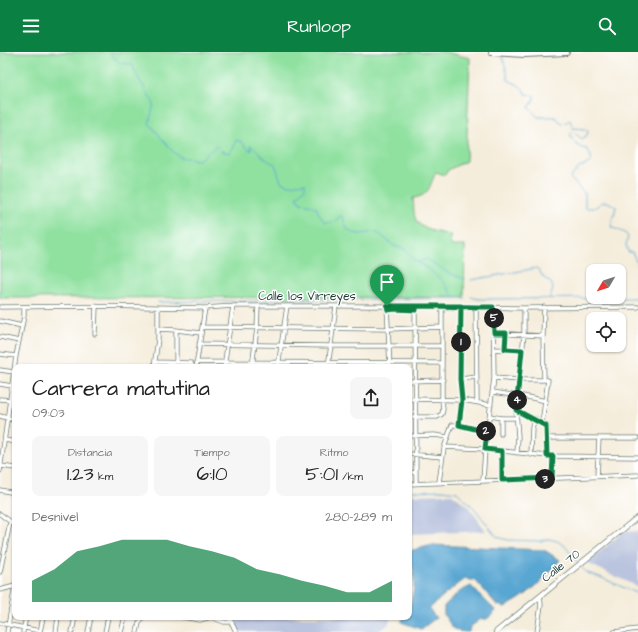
<!DOCTYPE html>
<html lang="es">
<meta charset="utf-8">
<style>
body{margin:0;font-family:"Architects Daughter",sans-serif;background:#f6f6f6;color:#222;height:100vh;display:flex;flex-direction:column;font-size:15px;white-space:nowrap}
*{box-sizing:border-box;margin:0}
p{font-size:13px;color:#767676}
.icon{flex:none;width:22px;height:22px;fill:none;stroke:currentColor;stroke-width:2;stroke-linecap:round;stroke-linejoin:round}
.map{position:relative;flex:1;overflow:hidden}
.details{position:absolute;left:12px;top:312px;width:400px;height:256px;display:flex;flex-direction:column;background:#fff;border-radius:8px;box-shadow:0 1px 3px #0004}
.details>*{flex:none}
.needle{width:26px;rotate:231deg}
.buttons{position:absolute;left:586px;top:212px;display:grid;gap:8px}
.buttons a{display:grid;place-items:center;width:40px;height:40px;border-radius:8px;background:#fff;box-shadow:0 1px 3px #0004;font-size:20px}
.pin{position:absolute;display:grid;place-items:center;width:34px;height:34px;color:#fff;margin:-41px -17px;border-radius:50% 50% 50% 0;rotate:-45deg;box-shadow:0 0 4px #0007}
.pin .icon{rotate:45deg}
.km{position:absolute;width:20px;height:20px;margin:-10px;border-radius:50%;background:#222;color:#fff;font-size:11px;line-height:20px;text-align:center}
.round{display:grid;place-items:center;flex:none;width:42px;height:42px;border-radius:8px;background:#f6f6f6}
.overview{display:flex;align-items:center;justify-content:space-between;height:68px;padding:0 20px}
h1{font-size:22px;font-weight:600;line-height:30px}
.metrics{display:grid;grid-template-columns:repeat(3,1fr);gap:6px;height:68px;padding:4px 20px}
.metrics div{display:grid;align-content:center;border-radius:8px;background:#f6f6f6;text-align:center}
.metrics b{font-size:20px;font-weight:600}
.metrics small{font-size:11px;font-weight:400}
.metrics p{font-size:11px}
.chart{height:112px;padding:8px 20px}
.chart p{display:flex;justify-content:space-between}
.chart svg{width:100%;height:72px;margin-top:4px;fill:#0b8043;opacity:.7}
header{display:flex;justify-content:space-between;align-items:center;height:52px;padding:0 20px;background:#0b8043;color:#fff;font-size:18px;font-weight:600}
.map>svg:first-child{display:block}
.industrial{fill:#bac4de}
.green{fill:#90e1a0;stroke:#588f6a}
.water{fill:#59a6d2;stroke:#3c7283}
.lines{fill:none;stroke-linecap:round;stroke-linejoin:round}
.stream{stroke:#59a6d2;stroke-width:1}
.street-casing{stroke:#6a7b6e;stroke-width:5}
.secondary-casing{stroke:#6a7b6e;stroke-width:6}
.highway-casing{stroke:#6a7b6e;stroke-width:8}
.street{stroke:#fff;stroke-width:3.5}
.secondary{stroke:#fff;stroke-width:4.5}
.highway{stroke:#fff;stroke-width:6}
.route-casing{stroke:#fff;stroke-width:8}
.route{stroke:#0b8043;stroke-width:5}
.labels{text-anchor:middle;dominant-baseline:central;stroke-width:3;stroke-linejoin:round;paint-order:stroke}
.street-label{font-size:12px;fill:#1f3d34;stroke:#fff}
</style>
<header><svg class="icon" aria-label="menu" viewBox="0 0 24 24"><path d="M4 6h16M4 12h16M4 18h16"/></svg>Runloop<svg class="icon" aria-label="search" viewBox="0 0 24 24"><circle cx="10" cy="10" r="6"/><path d="M15 15l6 6"/></svg></header>
<div class="map">
<svg width="638" height="580" viewBox="0 0 638 580">
<rect width="100%" height="100%" fill="#fff"/>
<filter id="ink" filterUnits="userSpaceOnUse"><feTurbulence type="fractalNoise" baseFrequency=".025" numOctaves="2"/><feDisplacementMap in="SourceGraphic" scale="8" xChannelSelector="R" yChannelSelector="G"/><feConvolveMatrix kernelMatrix="1 2 1 2 8 2 1 2 1" color-interpolation-filters="sRGB"/></filter>
<filter id="wash" filterUnits="userSpaceOnUse"><feTurbulence type="fractalNoise" baseFrequency=".012" numOctaves="4" result="noise"/><feDisplacementMap in="SourceGraphic" scale="16" xChannelSelector="R" yChannelSelector="G"/><feGaussianBlur stdDeviation="0.9" result="paint"/><feColorMatrix in="noise" values="0 0 0 0 0 0 0 0 0 0 0 0 0 0 0 0 0 1.4 0 .05"/><feComposite in="paint" operator="in"/></filter>
<g filter="url(#wash)">
<rect width="100%" height="100%" fill="#f5eddb"/>
<path class="industrial" d="M452 442 468 454 486 479 409 482V443Z
M638 479V535L587 511 623 480Z
M236 565H391L388 573 377 580H238Z"/>
<path class="green" d="M0 0H445L470 6 466 109 448 118 445 123 436 120C429 134 430 144 413 146 414 152 413 162 416 168 422 179 439 180 450 183V191L452 194H465L464 245 0 246Z"/>
<path class="water" d="M433 493 544 498 560 508C545 527 528 544 505 555L497 553 476 529 465 527 443 544 429 557 436 566 421 577 401 570 404 565H409C409 552 415 540 414 527 414 518 411 508 409 499Z
M471 534 496 559 487 567H481L470 575 469 580C452 580 453 575 444 563V554L459 540Z"/>
<g class="lines">
<path class="stream" d="M109 0 119 11 132 12 136 22 154 52 149 71 173 100 180 105 199 108 216 94 221 99 229 101 234 95 236 88 242 90 247 96 252 99 250 93C260 99 263 108 275 112L281 130 288 133 305 131V136L297 145 300 151 308 152 316 155 320 164 325 171C332 170 336 170 340 164H342L347 177 353 181 361 182 375 180 381 183 394 194 405 197 410 204 417 210 427 207 447 220 464 227
M502 4C504 10 508 22 508 28 516 32 522 33 526 42L534 43V47L529 56 538 65H555L563 72 570 68 573 76 585 77 588 79 587 83 582 87 573 80 570 83C574 91 578 96 587 97L592 107 588 112 580 115 570 126 585 142V156H594L603 150H608L616 155 611 175 625 181 628 185 626 193 628 200H632L638 213
M417 210C435 221 445 228 454 246
M471 228 537 216 544 226 552 232 553 238 550 245
M471 245 478 247 638 246
M158 250 465 246
M409 439 443 438 457 440 474 456 497 485 508 488 541 489 549 487 557 489 564 493 578 511
M580 514 587 521 600 525 638 542
M0 536 15 531"/>
</g>
</g>
<g filter="url(#ink)">
<g class="lines">
<defs>
<path id="street" d="M387 254 390 315
M415 254 416 432
M0 255 96 254 205 256 233 254H387L524 256 638 255
M476 255 477 350
M388 258 395 257 416 258
M0 269 22 274
M202 275 389 277 442 275
M158 277 176 278V311
M176 278 201 281
M494 281 543 284
M95 282 96 254
M0 285 19 289
M199 292 331 294H442
M494 297 522 298
M505 297 506 281
M0 302 16 304
M155 310 191 311 193 315
M197 310 442 311
M154 315 158 287V256
M196 315 205 256
M224 315 233 254
M252 315 257 276 258 254
M278 315 287 254
M328 315 336 254
M0 318 14 320
M494 326 520 328H548L542 371
M460 327 477 325
M544 328 543 284 544 255
M409 329 443 328
M0 332 12 334
M493 340 518 344
M518 343 546 349
M0 347 10 348
M409 347 462 348 491 353
M516 358 547 374V404
M0 364 15 368
M490 364 501 366H516
M409 365H437L442 362 443 357 442 347V254
M459 373 462 348 460 327 461 254
M501 382V366
M409 384 434 383 448 385
M547 386H638
M5 388 15 390
M445 395 485 397 547 404 638 405
M517 401 518 385 516 358 524 283V256
M409 402 442 405
M531 403 532 375 536 367
M1 414 15 416
M0 419 16 304 24 264V255
M409 420 416 421
M597 425 599 386
M552 426 553 404
M502 428V399
M483 429 485 397 494 326 493 255
M439 430 444 396 452 373H459L487 379
M409 432 638 423
M0 438 15 441
M0 462 15 473
M0 520 10 471
M0 538 15 534
M182 565 200 568 211 565 224 570H232
M229 565 236 580
M0 571 40 579
M7 580 15 534
M23 580 26 565
M40 580 43 565
M56 580 58 565
M72 580 75 565
M88 580 91 565
M105 580 108 565
M121 580 125 565
M137 580 139 571 143 565
M537 580 541 553 540 544
M614 580 638 577"/>
<path id="secondary" d="M496 580 638 465"/>
<path id="highway" d="M492 0 525 2 566 0"/>
</defs>
<use href="#street" class="street-casing"/>
<use href="#secondary" class="secondary-casing"/>
<use href="#highway" class="highway-casing"/>
<use href="#street" class="street"/>
<use href="#secondary" class="secondary"/>
<use href="#highway" class="highway"/>
</g>
</g>
<g class="lines" filter="url(#ink)">
<defs>
<path id="route" d="M387 254C412 254 436 254 461 254L460 327 462 348 459 373 487 380 485 397 502 399V428L552 426 553 404H547L546 374 516 358 522 298 505 297 506 281H494L493 255C467 255 441 254 416 254V258L395 257 388 258 387 254"/>
</defs>
<use href="#route" class="route-casing"/>
<use href="#route" class="route"/>
</g>
<g class="labels">
<g class="street-label">
<text x="307" y="244">Calle los Virreyes</text>
<text transform="translate(561 514) rotate(-38)">Calle 70</text>
</g>
</g>
</svg>
<div class="buttons">
<a><svg class="needle" viewBox="-14 -14 28 28"><path d="M0-13l5 13h-10z" fill="#e53935"/><path d="M0 13l5-13h-10z" fill="#767676"/></svg></a>
<a><svg class="icon" aria-label="locate" viewBox="0 0 24 24"><circle cx="12" cy="12" r="6"/><path d="M12 2v4M12 18v4M2 12h4M18 12h4"/></svg></a>
</div>
<div class="pin" style="left:387px;top:254px;background:#1e9e55"><svg class="icon" aria-label="arrive" viewBox="0 0 24 24"><path d="M6 21V4h12l-3 4 3 4H6"/></svg></div>
<b class="km" style="left:461px;top:290px">1</b>
<b class="km" style="left:486px;top:379px">2</b>
<b class="km" style="left:545px;top:427px">3</b>
<b class="km" style="left:517px;top:348px">4</b>
<b class="km" style="left:494px;top:266px">5</b>
<section class="details">
<div class="overview"><div><h1>Carrera matutina</h1><p>09:03</p></div><a class="round"><svg class="icon" aria-label="share" viewBox="0 0 24 24"><path d="M12 15V3M7 8l5-5 5 5M5 13v7h14v-7"/></svg></a></div>
<div class="metrics">
<div><p>Distancia</p><b>1.23<small> km</small></b></div>
<div><p>Tiempo</p><b>6:10</b></div>
<div><p>Ritmo</p><b>5:01<small> /km</small></b></div>
</div>
<div class="chart"><p><span>Desnivel</span>280–289 m</p>
<svg viewBox="0 0 160 44" preserveAspectRatio="none"><path d="M0 44V31L10 24L20 13L30 10L40 6L50 6L60 6L70 10L80 13L90 17L100 24L110 27L120 31L130 34L140 38L150 38L160 31V44z"/></svg>
</div>
</section>
</div>
